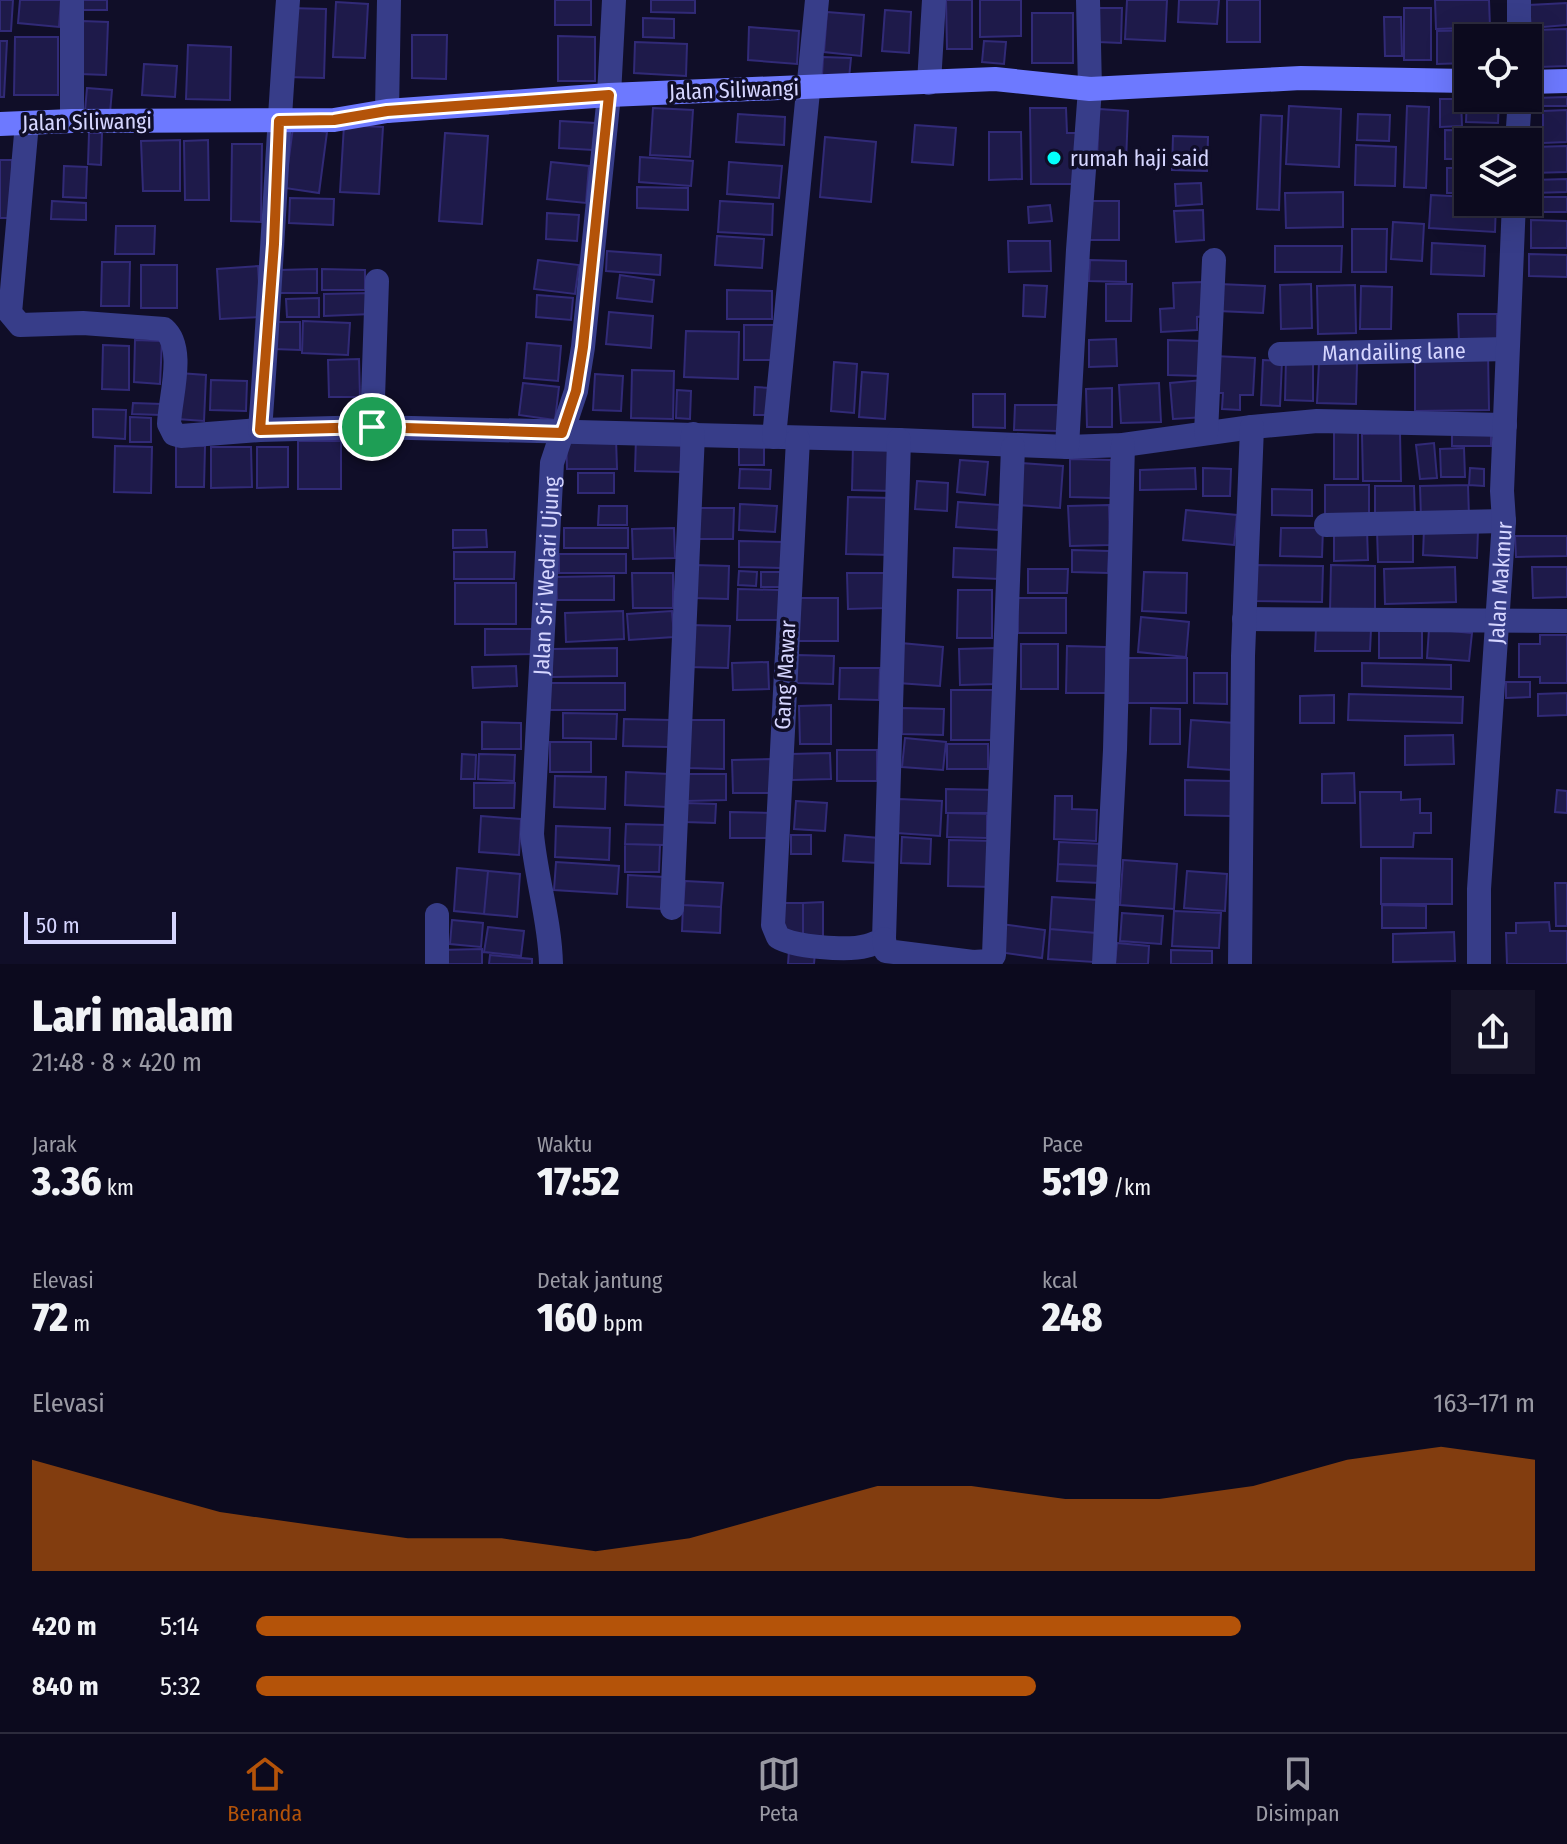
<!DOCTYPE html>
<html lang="id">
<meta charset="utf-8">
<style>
body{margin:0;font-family:"Fira Sans Condensed",sans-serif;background:#151327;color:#f1f3f6;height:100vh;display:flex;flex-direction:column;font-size:30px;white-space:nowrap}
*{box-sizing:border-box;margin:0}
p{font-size:26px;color:#9a9aa4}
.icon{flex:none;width:44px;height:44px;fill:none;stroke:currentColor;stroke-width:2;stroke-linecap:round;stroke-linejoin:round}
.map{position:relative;height:964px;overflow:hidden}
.details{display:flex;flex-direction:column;background:#0c0a1e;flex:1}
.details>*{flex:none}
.buttons{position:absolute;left:1454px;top:24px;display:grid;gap:16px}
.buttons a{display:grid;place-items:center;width:88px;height:88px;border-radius:0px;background:#0c0a1e;box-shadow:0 8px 32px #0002,0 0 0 2px #2c2b3c;font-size:40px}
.scale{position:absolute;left:24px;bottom:20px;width:152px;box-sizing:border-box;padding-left:8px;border:4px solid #d6d6ff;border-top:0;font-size:22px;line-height:28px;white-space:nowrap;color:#d6d6ff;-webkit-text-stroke:6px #100e28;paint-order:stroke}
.pin{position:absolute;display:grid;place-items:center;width:68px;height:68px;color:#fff;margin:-34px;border:4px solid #fff;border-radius:50%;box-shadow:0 2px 8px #0007}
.round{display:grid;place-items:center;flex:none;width:84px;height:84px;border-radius:0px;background:#151327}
.summary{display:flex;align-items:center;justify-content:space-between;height:136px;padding:0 32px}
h1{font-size:44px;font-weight:800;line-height:60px}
.figures{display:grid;grid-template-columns:repeat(3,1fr);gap:12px;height:136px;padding:8px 32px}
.figures div{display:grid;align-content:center}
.figures b{font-size:40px;font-weight:800}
.figures small{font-size:22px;font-weight:400}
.figures p{font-size:22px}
.chart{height:224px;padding:16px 32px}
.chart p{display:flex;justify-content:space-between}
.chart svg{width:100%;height:144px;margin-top:8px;fill:#b45309;opacity:.7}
ul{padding:0 32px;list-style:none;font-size:26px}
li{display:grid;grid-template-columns:128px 96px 1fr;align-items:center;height:60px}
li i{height:20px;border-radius:10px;background:#b45309}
.tab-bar{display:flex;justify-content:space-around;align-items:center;height:112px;border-top:2px solid #2c2b3c;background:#0c0a1e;font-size:22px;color:#9a9aa4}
.tab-bar a{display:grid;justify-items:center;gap:4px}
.tab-bar .selected{color:#b45309}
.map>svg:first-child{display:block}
.building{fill:#1e1a4a;stroke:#312a77;stroke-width:2}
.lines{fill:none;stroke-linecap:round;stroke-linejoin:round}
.street{stroke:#373d89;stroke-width:24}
.secondary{stroke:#6d79ff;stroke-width:24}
.route-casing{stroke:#fff;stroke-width:16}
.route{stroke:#b45309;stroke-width:10}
.poi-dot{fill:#02fffd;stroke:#100e28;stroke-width:3}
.labels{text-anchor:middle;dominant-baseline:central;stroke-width:7;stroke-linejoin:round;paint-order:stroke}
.street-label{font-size:22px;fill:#d6d6ff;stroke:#100e28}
.poi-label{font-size:22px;fill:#d6d6ff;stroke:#100e28;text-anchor:start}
</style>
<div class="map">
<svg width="1567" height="964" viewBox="0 0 1567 964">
<rect width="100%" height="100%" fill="#100e28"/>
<path class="building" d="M0 0H13L11 31H0Z
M20 0H61L59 27 18 23Z
M78 0H107V10H78Z
M555 0H591V25H555Z
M651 0H695V13L651 12Z
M946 0H972V49H947Z
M980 0H1021V36L980 37Z
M1127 0H1167L1165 41 1125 39Z
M1179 0H1219L1217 24 1178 22Z
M1227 0H1260V42H1227Z
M1435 0H1489L1490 27 1436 29Z
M336 2 368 4 365 58 333 57Z
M1567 3V25L1531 28 1529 5Z
M289 8 326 9 324 78 287 77Z
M1099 8H1122L1121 43 1098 42Z
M1404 8H1431V60H1404Z
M885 10 911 12 909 53 882 51Z
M827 12 864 15 861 56 824 52Z
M1032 13H1073V63H1032Z
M1384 17H1401L1402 56H1385Z
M643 18 674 19V38L643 37Z
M82 21 108 22 106 75 80 74Z
M749 27 799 31 797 64 748 60Z
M1567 29V66L1539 67V54H1534V30Z
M1488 30 1489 38H1468V63L1437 64V31Z
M412 35H447L446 79 412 78Z
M558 36 595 37V81H558Z
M15 37H58V95H14Z
M0 41H7L4 97H0Z
M984 41 1006 42 1004 64 982 62Z
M635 42 687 44 686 76 634 73Z
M188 45 231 47 230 100 186 99Z
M823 57 851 58 849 78 822 76Z
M144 64 177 66 175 97 142 95Z
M87 88 112 90 110 113 85 111Z
M1467 97 1499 99 1498 123 1466 122Z
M1567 97V106H1536L1535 98Z
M1440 99H1461L1462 126 1440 127Z
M1289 106 1341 109 1339 167 1286 164Z
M1407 106 1429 107 1426 188 1404 187Z
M653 108 693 110 690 157 650 155Z
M1030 108H1066L1067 133H1077V184H1031Z
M1099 109 1128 111 1126 162 1097 161Z
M1567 110V142L1543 143V111Z
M738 114 785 117 784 145 736 142Z
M1358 114 1390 115 1389 141 1357 140Z
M1261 115 1282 116 1279 210 1257 209Z
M560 121 595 123 593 150 559 148Z
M344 125 383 127 379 194 340 192Z
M915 125 956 128 953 165 912 162Z
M293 127 327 132 319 193 285 188Z
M1445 130 1503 131V142H1468V159H1445Z
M989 132H1021L1022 179 989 180Z
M89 133H102L101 165 88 164Z
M445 133 488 136 482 224 439 221Z
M1173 136 1208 137 1207 171 1172 170Z
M825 137 876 142 871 202 820 197Z
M180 140V191H143L141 141Z
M208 140 209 200H185L184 141Z
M232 144H262L261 222 231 221Z
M1356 145 1396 147 1395 186 1355 185Z
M1567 146V172L1533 173V147Z
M640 157 693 161 691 186 639 182Z
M0 160H12V218H0Z
M551 162 589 166 586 203 547 199Z
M729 162 782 166 779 198 727 194Z
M64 166 87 167 86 198 63 197Z
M1447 168H1468V193H1447Z
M1567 179V192L1533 193 1532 180Z
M1201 183 1202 204 1176 206 1175 184Z
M637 187 688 188V210L637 208Z
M1343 192V227L1286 228 1285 193Z
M1431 195 1468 197V202H1496L1495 232 1429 228Z
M1534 197H1567V212H1534Z
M290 198 334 199 333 225 289 223Z
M52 201 86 203V220L51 219Z
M720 201 773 204 772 235 718 232Z
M1089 201H1119V240H1089Z
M1050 205 1052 221 1029 223 1028 207Z
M1203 210 1204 240 1176 242 1174 211Z
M547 213 579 215 577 241 546 239Z
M1531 220 1567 221V248H1531Z
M1393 222 1424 224 1422 261 1391 259Z
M116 226H155L154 254H115Z
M1352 229H1387L1386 272H1352Z
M717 236 764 239 762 268 715 265Z
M1008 241H1050L1051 271 1009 272Z
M1432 243 1485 246 1484 276 1431 274Z
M1275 246H1342L1341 272H1275Z
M607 251 661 255 660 275 606 271Z
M1529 254 1567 255V277L1529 276Z
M538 260 579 265 575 294 534 289Z
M1090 260 1126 261V282L1089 281Z
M102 262H130L129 306H101Z
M141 265H177V308H141Z
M258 266 261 317 220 319 217 269Z
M317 269V293H279V270Z
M322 269 365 270V290H322Z
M620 275 654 280 652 302 617 298Z
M1203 282 1205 316 1197 317V330L1161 332 1160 309 1174 308 1173 283Z
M1106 284H1132L1131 321H1106Z
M1219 284 1265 286 1263 313 1218 311Z
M1311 284 1312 328 1281 329 1280 285Z
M1024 285 1047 286 1045 317 1023 316Z
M1355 285 1356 333 1318 334 1317 286Z
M1361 286 1392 287 1391 329H1360Z
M727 290 772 291V319H727Z
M372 293V314L324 316V294Z
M537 295 573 298 571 320 536 317Z
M319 298V317H287L286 299Z
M609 312 653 316 651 348 606 344Z
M1458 314H1497V342L1459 343Z
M303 321 350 323 348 355 302 353Z
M274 322H300V350L274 349Z
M744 325H778V360H744Z
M686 331 739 332 738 379 684 377Z
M1116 339 1117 366 1089 367V340Z
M135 340 162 341 160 384 134 382Z
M1168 340 1203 341 1202 376 1168 375Z
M527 343 561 346 558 381 524 378Z
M103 345 129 346V390L102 389Z
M1488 352 1489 410 1415 411V353Z
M1214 356 1255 358 1253 395H1240V410L1222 409 1223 393H1212Z
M1286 357 1313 358V401L1285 400Z
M359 359 360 397H329L328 360Z
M1263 360 1282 361 1280 406 1261 405Z
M834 362 857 364 854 413 831 411Z
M1319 362 1357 363 1356 404 1317 403Z
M632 370 674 371 673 419 631 418Z
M862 372 888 374 885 419 859 417Z
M179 373 206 375 204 421 177 419Z
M595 374 623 376 621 411 593 410Z
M211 380 247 381 246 411 210 410Z
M1203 380 1206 417 1173 419 1170 383Z
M523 383 559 387 555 420 519 415Z
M1159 383 1161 422 1121 423 1119 385Z
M755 387 770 388 769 415H754Z
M1112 388V427H1087L1086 389Z
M677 390 691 391 690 419 676 418Z
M973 394H1005V428L973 427Z
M133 403 162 404 161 415 132 414Z
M1015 405H1059V431L1014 430Z
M93 409 126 410 125 439 93 437Z
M130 417 151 418V442H130Z
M1452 430H1491V446H1452Z
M1334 432H1358V479H1334Z
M1400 433 1401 481H1363L1362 434Z
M636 437 681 438V472L635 471Z
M616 438 617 469H567L566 439Z
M298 441H341V489H298Z
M1434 443 1437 478 1420 479 1416 445Z
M176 445 205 446 204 487H176Z
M853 445H894L893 491 852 490Z
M115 446 152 447 151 493 114 492Z
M739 446H764V465H739Z
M211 447H251L252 487 211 488Z
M257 447H288V487L257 488Z
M1464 448 1465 477H1441L1440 449Z
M1070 459 1111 460V498L1070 497Z
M960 460 988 462 985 495 957 492Z
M1021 463 1063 466 1060 508 1018 505Z
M1195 468 1196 489 1140 490V470Z
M1203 468 1231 469 1230 496H1203Z
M1470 468 1484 469V486L1469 485Z
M740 469 771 470 770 489 739 488Z
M578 473H614V493H578Z
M917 481 948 483 947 511 915 509Z
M1325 485H1369V519H1325Z
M1468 485 1469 517 1421 518 1420 486Z
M1375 486H1414L1415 517 1375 518Z
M1272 489 1312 490V516L1272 515Z
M848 497 893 498 892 555 846 554Z
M958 502 1000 505 998 530 956 527Z
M740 504 777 506 775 532 739 530Z
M1109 505 1110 545 1070 546 1068 506Z
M599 506H627V525H598Z
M696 508H734L733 539H696Z
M1186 510 1237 515 1234 545 1183 540Z
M564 528H628V548H564Z
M674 528 675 558 633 559 632 529Z
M1281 528H1323L1322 557 1280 556Z
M1424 528 1478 530 1477 558 1423 555Z
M1367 529 1368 560 1334 561V530Z
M453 530H486L487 547 453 548Z
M1377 530H1413V562H1378Z
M1515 536H1567V556L1516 557Z
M739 541 783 542 782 568 739 567Z
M954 548 1002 550 1000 579 953 577Z
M1072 550 1109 551 1108 573 1072 572Z
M454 552H515L514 579H454Z
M559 554H626V573H559Z
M694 565 729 566 728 599 693 598Z
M1256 565 1323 566 1322 602 1255 601Z
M1331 565 1375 566V612H1330Z
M1455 567 1456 602 1385 604 1384 569Z
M1532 567H1567V597L1533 598Z
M1028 569H1068L1067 593H1028Z
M739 571 757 572 756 586 738 585Z
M761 572H783V587H761Z
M1144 572 1187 573 1186 613 1142 611Z
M632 573H673V608H633Z
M847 573H887V608L848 609Z
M614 576V600H557L556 577Z
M455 583H516V624H455Z
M738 589 779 590V620H737Z
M958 590H992V638H957Z
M799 598H838V641H798Z
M1017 598H1066V633H1018Z
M623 611 624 639 566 642 565 613Z
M672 611 674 637 629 640 627 614Z
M1141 617 1189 622 1186 657 1138 652Z
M689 625 730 626 728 668 688 667Z
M1316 628 1371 629 1370 651H1315Z
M485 629H532L533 654 485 655Z
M1429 629 1472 633 1469 661 1427 658Z
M1379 631H1422V658H1379Z
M1540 635H1567V683H1540V677H1519V644H1540Z
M901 643 943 647 940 686 898 683Z
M1021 644H1058V689H1021Z
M1067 646 1106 647V693H1066Z
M617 648V676L552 677V649Z
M995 648 997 684 960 685 959 649Z
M797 655 834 656 833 684 796 683Z
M1128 658H1187V703H1128Z
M768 662 769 689 733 690 732 663Z
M1362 663 1451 665V689L1362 686Z
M516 666 517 686 473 688 472 667Z
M840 668H880L879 700 839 699Z
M1194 673H1227V704L1194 703Z
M1506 682H1530V697L1506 698Z
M550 683H625V710H550Z
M951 690H997L996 740H951Z
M1567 693V715L1538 716V694Z
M1349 694 1463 697 1462 723 1348 720Z
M1334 695V723H1300V696Z
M831 705V744H800L799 706Z
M902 708 944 709 943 735 902 734Z
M1151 708 1180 709V744H1150Z
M563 713 617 714 616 739 563 738Z
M624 719 670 720 669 747 623 746Z
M687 720H724V769L687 768Z
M1191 720 1235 723 1232 770 1188 767Z
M482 722 521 723V749H482Z
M1453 735 1454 764 1405 765V736Z
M905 738 946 742 943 770 902 767Z
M550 742H591V772H550Z
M947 744H988V769H947Z
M837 750H877V781H837Z
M830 753 831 779 792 780 791 754Z
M462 754 476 755 475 779H461Z
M479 754 515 755 514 781 478 779Z
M772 759V793H733L732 760Z
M626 772 669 774 667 807 625 805Z
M1354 773 1355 803H1322V774Z
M686 774H726V800L687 801Z
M555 776 606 777 605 809 554 807Z
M1185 780 1232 781 1231 816 1185 815Z
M474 783H515L514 808H474Z
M946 789 997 790 996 814 946 813Z
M1557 790 1567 791V813L1555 812Z
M1360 792H1401V800L1420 799V813H1431V833H1414L1413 847H1361Z
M1055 796H1072V809L1097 810 1096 841 1054 839Z
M899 799 942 801 940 836 897 833Z
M796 801 827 803 825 831 794 829Z
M686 803 716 804 715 823 685 822Z
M730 812 772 813 771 838H730Z
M948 813H987V838L947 837Z
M481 816 521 819 519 855 479 852Z
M626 824 666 825V845L625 844Z
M556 826 610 828 609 860 555 857Z
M791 835H811V854H791Z
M845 835 879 838 878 863 843 861Z
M902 837 931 839 930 864 901 863Z
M949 840 995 841 994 887 948 886Z
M1059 842 1102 844 1101 866 1058 864Z
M625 844 660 845 659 872H625Z
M1381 858 1452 859V904H1381Z
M1123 860 1177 864 1174 909 1120 905Z
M556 862 619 866 617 894 554 890Z
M1058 864 1101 866 1100 883 1057 881Z
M457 868 488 871 484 914 454 911Z
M488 871 520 874 517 917 484 914Z
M1187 871 1227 874 1225 911 1184 908Z
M628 875 664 877 662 909 627 907Z
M685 881 723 883 721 907 683 905Z
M1555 883H1567V926H1556Z
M1052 897 1098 900 1096 933 1050 929Z
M823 902V936H803V903Z
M782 903H803V936H782Z
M683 905 721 907 720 933 682 931Z
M1382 905 1426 906V928H1382Z
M1174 911 1221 913 1219 948 1172 946Z
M1122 913 1163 916 1161 944 1120 941Z
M452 920 483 923 481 947 450 944Z
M1549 922 1550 931H1567V964H1507L1506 933H1516V923Z
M1001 924 1045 930 1042 958 998 952Z
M488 927 524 931 521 956 484 952Z
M1050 929 1096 933 1094 962 1048 959Z
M1454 932 1455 961 1393 962V934Z
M1117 943 1149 946 1148 964H1115Z
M482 949V964H441L440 950Z
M789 950 815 952 814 964H788Z
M1171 950 1212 951V964H1171Z
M490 955 532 959V964H489Z"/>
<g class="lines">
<g class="street">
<path d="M72 0V121"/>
<path d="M1519 0V38"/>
<path d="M929 83 934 0"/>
<path d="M387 111 389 0"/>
<path d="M27 123 10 313 20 325 83 323 164 329C186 348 170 397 169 424L174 434 181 436 260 430 372 427 899 440 1067 447 1123 445 1252 427 1317 421 1505 425"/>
<path d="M1517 142 1520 98"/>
<path id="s1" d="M1280 354 1507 349"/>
<path d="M372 427 377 281"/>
<path d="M260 430C271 287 277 143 288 0"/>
<path d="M1206 433 1214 260"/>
<path d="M774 437 817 0"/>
<path d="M798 439 773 925 778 937C793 947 848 951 866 946 872 945 878 942 884 939L899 440"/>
<path d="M1067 447 1078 250 1090 89 1088 0"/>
<path d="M1326 525 1504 521"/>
<path d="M1244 619 1567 621"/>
<path d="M672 908 693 434"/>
<path d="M437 915V964"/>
<path d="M884 939 886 951 973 962 990 961 994 955 1013 447"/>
<path id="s2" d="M551 964C550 920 536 878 532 834L552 463 576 391 583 347 609 95 614 0"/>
<path d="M1104 964 1115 750 1123 445"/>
<path d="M1240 964 1243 656 1252 427"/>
<path id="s3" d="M1479 964V889L1504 521 1502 491 1514 202"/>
</g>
<path class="secondary" d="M1528 82 1567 81
M0 124 72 121 334 120 387 111 609 95 995 79 1090 89 1301 78 1468 81"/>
</g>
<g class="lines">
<defs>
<path id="route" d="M609 95 583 347 576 391 562 433 372 427 260 430 274 244 279 121 334 120 387 111Z"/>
</defs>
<use href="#route" class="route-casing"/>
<use href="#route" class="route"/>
</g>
<circle class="poi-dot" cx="1054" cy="158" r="8"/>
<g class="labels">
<g class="street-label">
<text transform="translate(734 90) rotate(-2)">Jalan Siliwangi</text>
<text transform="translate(87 122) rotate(-1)">Jalan Siliwangi</text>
<text stroke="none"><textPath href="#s1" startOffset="114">Mandailing lane</textPath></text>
<text stroke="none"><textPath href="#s2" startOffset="390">Jalan Sri Wedari Ujung</textPath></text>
<text stroke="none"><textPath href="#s3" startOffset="382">Jalan Makmur</textPath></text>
<text transform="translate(785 675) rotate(-87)">Gang Mawar</text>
</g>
<g class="poi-label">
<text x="1070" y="158">rumah haji said</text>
</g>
</g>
</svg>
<div class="buttons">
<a><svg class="icon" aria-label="locate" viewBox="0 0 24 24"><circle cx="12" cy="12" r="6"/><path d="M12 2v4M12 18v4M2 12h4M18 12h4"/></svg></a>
<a><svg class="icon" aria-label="layers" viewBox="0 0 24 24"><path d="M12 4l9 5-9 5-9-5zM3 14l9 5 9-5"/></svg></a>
</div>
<div class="scale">50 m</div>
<div class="pin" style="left:372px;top:427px;background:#1e9e55"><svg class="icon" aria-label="arrive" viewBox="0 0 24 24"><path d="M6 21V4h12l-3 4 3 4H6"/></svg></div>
</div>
<section class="details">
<div class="summary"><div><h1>Lari malam</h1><p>21:48 · 8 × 420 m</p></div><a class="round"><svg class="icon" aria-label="share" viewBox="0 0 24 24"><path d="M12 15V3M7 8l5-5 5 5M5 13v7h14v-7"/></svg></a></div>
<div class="figures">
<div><p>Jarak</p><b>3.36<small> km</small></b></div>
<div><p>Waktu</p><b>17:52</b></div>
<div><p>Pace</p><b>5:19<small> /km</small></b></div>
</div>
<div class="figures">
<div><p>Elevasi</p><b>72<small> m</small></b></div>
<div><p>Detak jantung</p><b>160<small> bpm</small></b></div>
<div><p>kcal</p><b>248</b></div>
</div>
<div class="chart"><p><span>Elevasi</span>163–171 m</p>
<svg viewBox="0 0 160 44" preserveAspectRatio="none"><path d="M0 44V10L10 18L20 26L30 30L40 34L50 34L60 38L70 34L80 26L90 18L100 18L110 22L120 22L130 18L140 10L150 6L160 10V44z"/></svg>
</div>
<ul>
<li><b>420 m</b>5:14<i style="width:77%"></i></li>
<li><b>840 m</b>5:32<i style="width:61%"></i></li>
</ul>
</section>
<nav class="tab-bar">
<a class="selected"><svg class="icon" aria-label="home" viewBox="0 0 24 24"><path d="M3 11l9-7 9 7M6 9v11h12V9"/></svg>Beranda</a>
<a><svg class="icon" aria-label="map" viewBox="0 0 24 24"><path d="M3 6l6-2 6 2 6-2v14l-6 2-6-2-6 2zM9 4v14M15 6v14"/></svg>Peta</a>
<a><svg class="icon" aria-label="saved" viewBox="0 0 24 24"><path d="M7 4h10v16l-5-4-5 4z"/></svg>Disimpan</a>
</nav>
